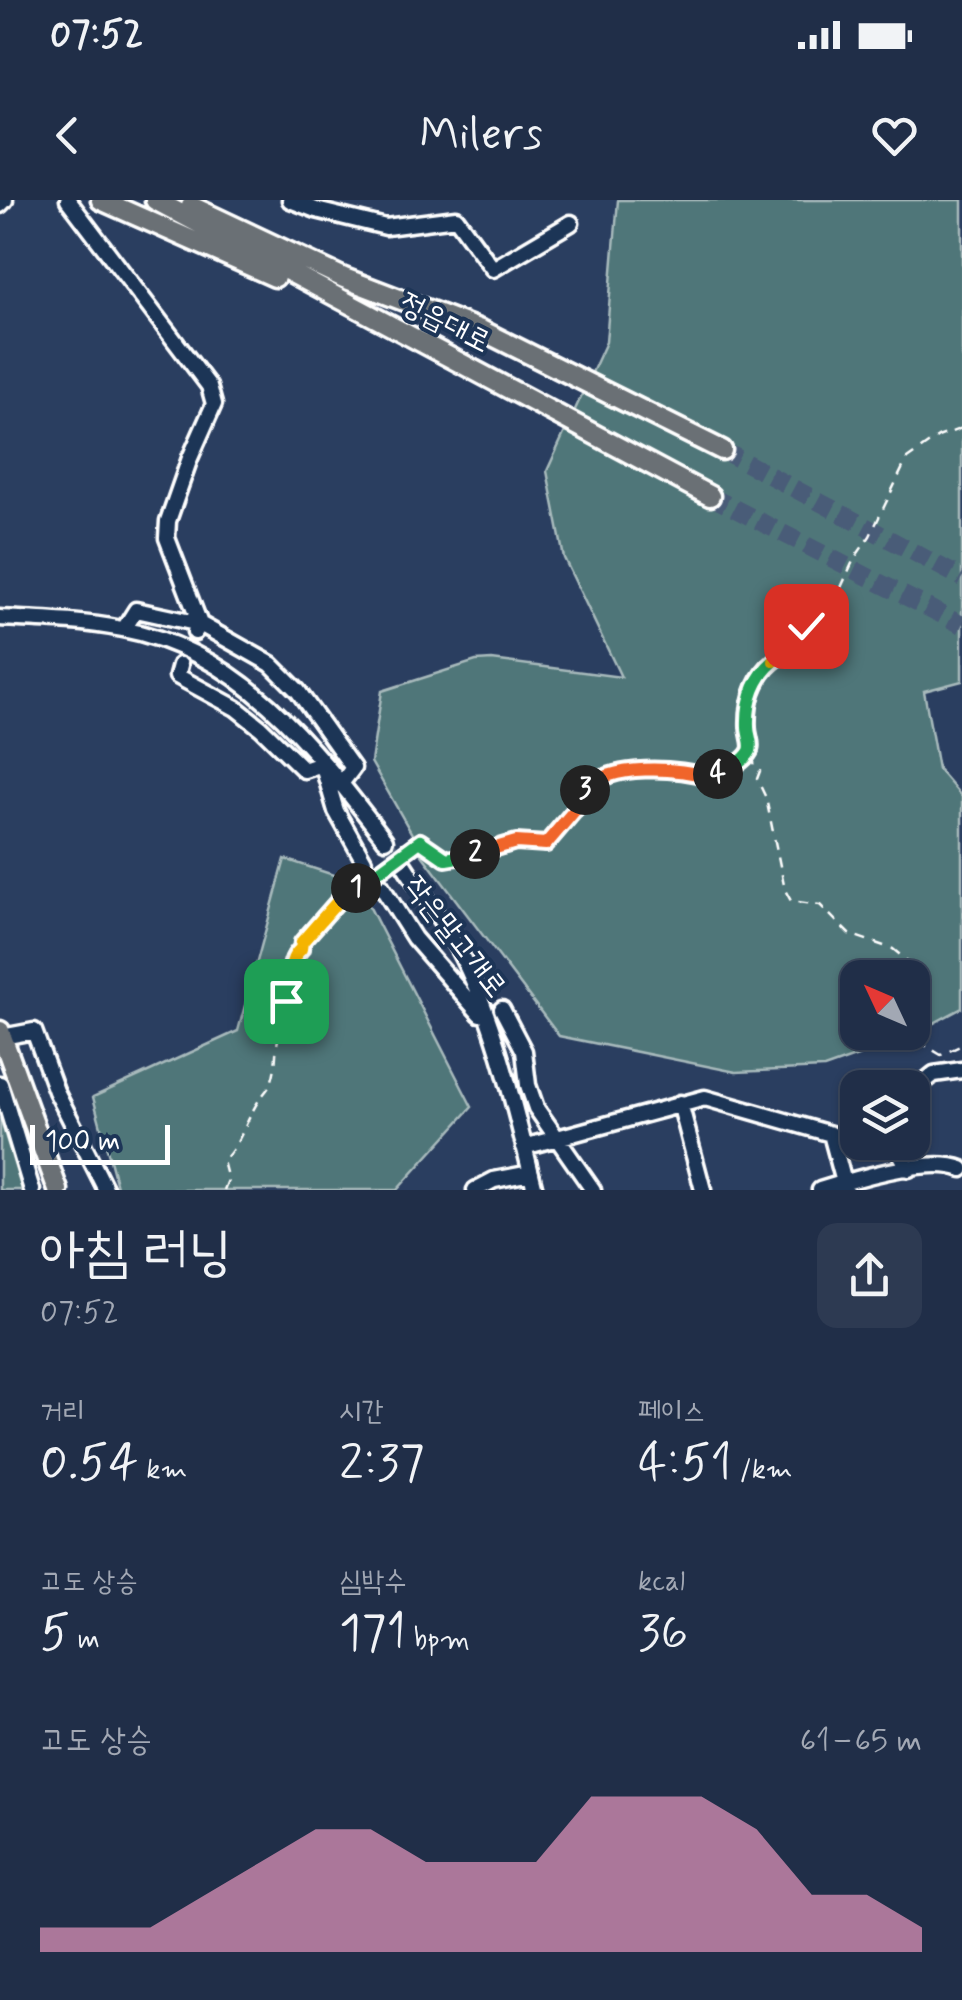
<!DOCTYPE html>
<html lang="ko">
<meta charset="utf-8">
<style>
body{margin:0;font-family:Mynerve,"Poor Story",sans-serif;background:#2d3a52;color:#f1f3f6;height:100vh;display:flex;flex-direction:column;font-size:38px;white-space:nowrap}
*{box-sizing:border-box;margin:0}
p{font-size:32px;color:#a2a8b4}
.icon{flex:none;width:55px;height:55px;fill:none;stroke:currentColor;stroke-width:2;stroke-linecap:round;stroke-linejoin:round}
.map{position:relative;height:990px;overflow:hidden}
.details{display:flex;flex-direction:column;background:#202e48;flex:1}
.details>*{flex:none}
.needle{width:65px;rotate:314deg}
.fabs{position:absolute;left:840px;top:760px;display:grid;gap:20px}
.fabs a{display:grid;place-items:center;width:90px;height:90px;border-radius:20px;background:#202e48;box-shadow:0 2px 8px #0004,0 0 0 2px #3d4a60;font-size:50px}
.scale{position:absolute;left:30px;bottom:25px;width:140px;box-sizing:border-box;padding-left:10px;border:5px solid #fff;border-top:0;font-size:28px;line-height:35px;white-space:nowrap;color:#fff;-webkit-text-stroke:8px #1d3557;paint-order:stroke}
.pin{position:absolute;display:grid;place-items:center;width:85px;height:85px;color:#fff;margin:-42px;border-radius:20px;box-shadow:0 5px 15px #0006}
.km{position:absolute;width:50px;height:50px;margin:-25px;border-radius:50%;background:#222;color:#fff;font-size:28px;line-height:50px;text-align:center}
.round{display:grid;place-items:center;flex:none;width:105px;height:105px;border-radius:20px;background:#2d3a52}
.summary{display:flex;align-items:center;justify-content:space-between;height:170px;padding:0 40px}
h1{font-size:55px;font-weight:600;line-height:75px}
.metrics{display:grid;grid-template-columns:repeat(3,1fr);gap:15px;height:170px;padding:10px 40px}
.metrics div{display:grid;align-content:center}
.metrics b{font-size:50px;font-weight:600}
.metrics small{font-size:28px;font-weight:400}
.metrics p{font-size:28px}
.chart{height:280px;padding:20px 40px}
.chart p{display:flex;justify-content:space-between}
.chart svg{width:100%;height:180px;margin-top:10px;fill:#e797bd;opacity:.7}
.status{display:flex;justify-content:space-between;align-items:center;height:70px;padding:0 50px;background:#202e48;direction:ltr}
.status svg{height:28px;fill:currentColor}
header{display:flex;justify-content:space-between;align-items:center;height:130px;padding:0 40px;background:#202e48;font-size:45px;font-weight:600}
.map>svg:first-child{display:block}
.green{fill:#507679;stroke:#a8babc;stroke-width:2.5;fill-rule:evenodd}
.lines{fill:none;stroke-linecap:round;stroke-linejoin:round}
.minor-tunnel{stroke:#4a5b78;stroke-width:14;stroke-dasharray:14 7;stroke-linecap:butt}
.major-tunnel{stroke:#4a5b78;stroke-width:18;stroke-dasharray:18 9;stroke-linecap:butt}
.minor-casing{stroke:#fff;stroke-width:21}
.major-casing{stroke:#fff;stroke-width:25}
.path{stroke:#fff;stroke-width:2.5;stroke-dasharray:10 8;stroke-linecap:butt}
.minor{stroke:#1d3557;stroke-width:14}
.major{stroke:#6a7074;stroke-width:18}
.split-1-casing{stroke:#fff;stroke-width:20}
.split-2-casing{stroke:#fff;stroke-width:20}
.split-3-casing{stroke:#fff;stroke-width:20}
.split-4-casing{stroke:#fff;stroke-width:20}
.split-5-casing{stroke:#fff;stroke-width:20}
.split-6-casing{stroke:#fff;stroke-width:20}
.split-1{stroke:#f5b400;stroke-width:12}
.split-2{stroke:#22a559;stroke-width:12}
.split-3{stroke:#f0652b;stroke-width:12}
.split-4{stroke:#f0652b;stroke-width:12}
.split-5{stroke:#22a559;stroke-width:12}
.split-6{stroke:#f5b400;stroke-width:12}
.labels{text-anchor:middle;dominant-baseline:central;stroke-width:8;stroke-linejoin:round;paint-order:stroke}
.street-label{font-size:30px;fill:#fff;stroke:#1d3557}
</style>
<div class="status"><b>07:52</b><svg viewBox="0 0 49 12"><path d="M0 12V9h3v3zM5 12V6h3v6zM10 12V3h3v9zM15 12V0h3v12zM26 1h20v11H26zM47 4h2v5h-2z"/></svg></div>
<header><svg class="icon" aria-label="back" viewBox="0 0 24 24"><path d="M15 5l-7 7 7 7"/></svg>Milers<svg class="icon" aria-label="heart" viewBox="0 0 24 24"><path d="M12 20l-8-8c-3-5 5-10 8-4 3-6 11-1 8 4z"/></svg></header>
<div class="map">
<svg width="962" height="990" viewBox="0 0 962 990">
<rect width="100%" height="100%" fill="#2a3e60"/>
<filter id="ink" filterUnits="userSpaceOnUse"><feTurbulence type="fractalNoise" baseFrequency=".01" numOctaves="2"/><feDisplacementMap in="SourceGraphic" scale="20" xChannelSelector="R" yChannelSelector="G"/><feConvolveMatrix kernelMatrix="1 2 1 2 8 2 1 2 1" color-interpolation-filters="sRGB"/></filter>
<g filter="url(#ink)">
<path class="green" d="M618 0H962V481L924 491 938 569 962 597V808L900 841 824 868 736 872 559 836 416 647 361 690 472 907 397 990H118L93 897 238 831 285 659 352 681 413 636 371 562 382 491 476 461 492 460 621 477 564 358 547 271 606 142ZM858 778H912V832H858Z
M0 918 22 990H0Z"/>
<g class="lines">
<path class="minor-tunnel" d="M385 640 404 665
M364 661 380 684"/>
<path class="major-tunnel" d="M722 250 962 378
M710 296 962 425"/>
<defs>
<path id="minor" d="M68 0 209 186 214 204 190 258 168 321 167 338 200 424 195 432
M290 0 316 10 386 27 456 18 493 69 571 23
M0 5 5 0
M0 418C41 420 82 421 122 429 242 451 315 549 385 640
M124 429 136 410 200 424 271 464 298 491 353 568 340 585
M180 465 177 476 236 508 261 528 304 570 322 564
M324 570 336 611 364 661
M404 665C420 690 439 716 454 742 493 810 516 913 535 990
M380 684 414 738 480 814
M502 809 524 851 528 885 536 908 593 990
M2 837 34 831 56 891 106 990
M0 884 32 990
M903 888 924 882 934 874 962 870
M680 903 703 990
M888 942 898 950 909 969
M524 947 705 898 831 934 846 990
M475 990 494 980 531 973
M820 990C854 979 930 956 962 969"/>
<path id="major" d="M101 0 275 77
M155 0 710 296
M191 6 344 78 483 131 722 250
M0 831 58 990"/>
</defs>
<use href="#minor" class="minor-casing"/>
<use href="#major" class="major-casing"/>
<path class="path" d="M751 548 748 522 752 492 760 474 794 449 812 416 834 403 854 359 870 336 907 259 938 237 962 228
M749 556 760 571 757 579 766 598 785 690 791 701 820 705 849 734 893 749 910 763 907 778
M405 652 419 641 446 659 491 651 516 642 546 644 580 604 588 586 602 577 660 569 714 576 732 567 750 550
M377 673 395 660
M903 832 941 855 962 845
M224 990 228 980 223 961C241 943 245 922 259 900 264 893 270 888 272 880 279 859 272 839 287 820L286 801 294 754C302 747 300 742 308 734 327 713 347 695 370 677"/>
<use href="#minor" class="minor"/>
<use href="#major" class="major"/>
</g>
</g>
<g class="lines" filter="url(#ink)">
<defs>
<path id="split-1" d="M286 801C295 784 284 763 301 749L302 742 338 701 356 688"/>
<path id="split-2" d="M356 688 420 641 446 659 475 654"/>
<path id="split-3" d="M475 654 516 642 546 644 580 604 585 590"/>
<path id="split-4" d="M585 590C611 562 677 568 710 577L718 574"/>
<path id="split-5" d="M718 574C727 571 745 561 750 551 753 543 748 536 748 527 747 501 754 478 774 461"/>
<path id="split-6" d="M774 461C788 450 802 447 806 426"/>
</defs>
<use href="#split-1" class="split-1-casing"/>
<use href="#split-2" class="split-2-casing"/>
<use href="#split-3" class="split-3-casing"/>
<use href="#split-4" class="split-4-casing"/>
<use href="#split-5" class="split-5-casing"/>
<use href="#split-6" class="split-6-casing"/>
<use href="#split-1" class="split-1"/>
<use href="#split-2" class="split-2"/>
<use href="#split-3" class="split-3"/>
<use href="#split-4" class="split-4"/>
<use href="#split-5" class="split-5"/>
<use href="#split-6" class="split-6"/>
</g>
<g class="labels">
<g class="street-label">
<text transform="translate(445 123) rotate(27)">정읍대로</text>
<text transform="translate(455 737) rotate(52)">작은말고개로</text>
</g>
</g>
</svg>
<div class="fabs">
<a><svg class="needle" viewBox="-14 -14 28 28"><path d="M0-13l5 13h-10z" fill="#e53935"/><path d="M0 13l5-13h-10z" fill="#a2a8b4"/></svg></a>
<a><svg class="icon" aria-label="layers" viewBox="0 0 24 24"><path d="M12 4l9 5-9 5-9-5zM3 14l9 5 9-5"/></svg></a>
</div>
<div class="scale">100 m</div>
<div class="pin" style="left:286px;top:801px;background:#1e9e55"><svg class="icon" aria-label="arrive" viewBox="0 0 24 24"><path d="M6 21V4h12l-3 4 3 4H6"/></svg></div>
<div class="pin" style="left:806px;top:426px;background:#d93025"><svg class="icon" aria-label="check" viewBox="0 0 24 24"><path d="M5 12l5 5 9-10"/></svg></div>
<b class="km" style="left:356px;top:688px">1</b>
<b class="km" style="left:475px;top:654px">2</b>
<b class="km" style="left:585px;top:590px">3</b>
<b class="km" style="left:718px;top:574px">4</b>
</div>
<section class="details">
<div class="summary"><div><h1>아침 러닝</h1><p>07:52</p></div><a class="round"><svg class="icon" aria-label="share" viewBox="0 0 24 24"><path d="M12 15V3M7 8l5-5 5 5M5 13v7h14v-7"/></svg></a></div>
<div class="metrics">
<div><p>거리</p><b>0.54<small> km</small></b></div>
<div><p>시간</p><b>2:37</b></div>
<div><p>페이스</p><b>4:51<small> /km</small></b></div>
</div>
<div class="metrics">
<div><p>고도 상승</p><b>5<small> m</small></b></div>
<div><p>심박수</p><b>171<small> bpm</small></b></div>
<div><p>kcal</p><b>36</b></div>
</div>
<div class="chart"><p><span>고도 상승</span>61–65 m</p>
<svg viewBox="0 0 160 44" preserveAspectRatio="none"><path d="M0 44V38L10 38L20 38L30 30L40 22L50 14L60 14L70 22L80 22L90 22L100 6L110 6L120 6L130 14L140 30L150 30L160 38V44z"/></svg>
</div>
</section>
